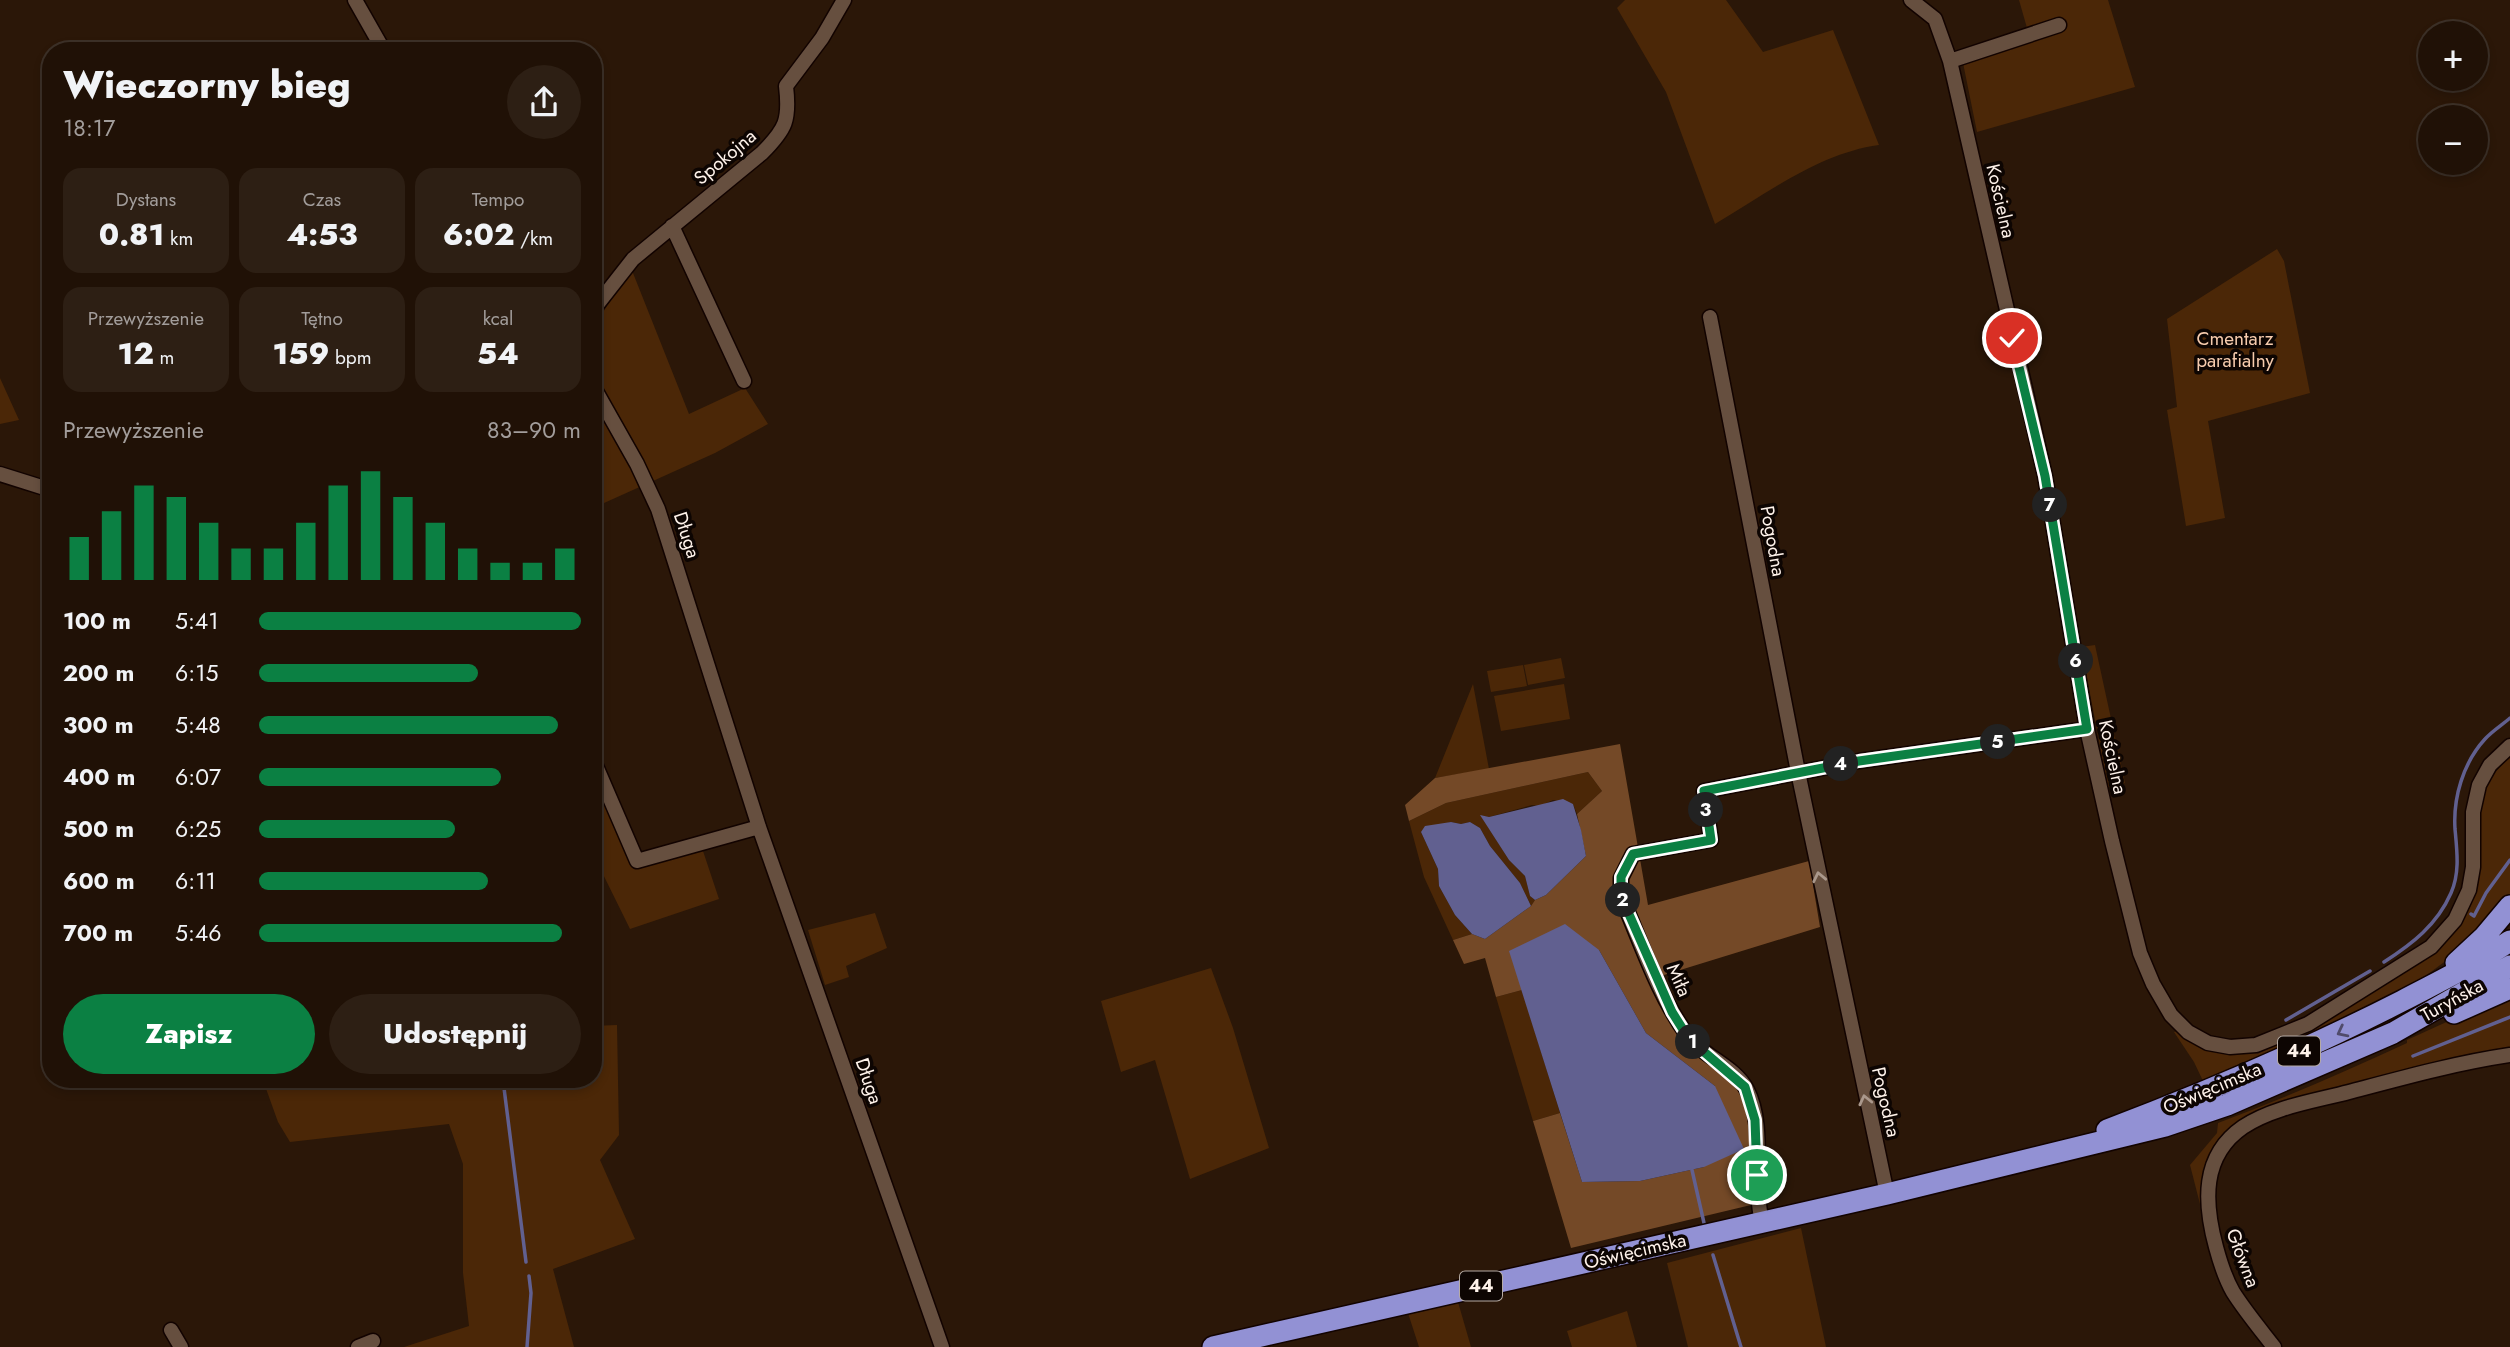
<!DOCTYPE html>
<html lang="pl">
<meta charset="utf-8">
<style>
body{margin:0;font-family:Jost,sans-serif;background:#2d1f14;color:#f1f3f6;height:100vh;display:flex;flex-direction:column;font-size:26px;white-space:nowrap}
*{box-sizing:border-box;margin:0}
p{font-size:23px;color:#a29d9b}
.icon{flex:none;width:38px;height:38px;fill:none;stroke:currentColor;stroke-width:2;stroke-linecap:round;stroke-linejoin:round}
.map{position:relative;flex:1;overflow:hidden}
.side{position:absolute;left:42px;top:42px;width:560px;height:1046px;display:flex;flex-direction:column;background:#201106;border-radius:28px;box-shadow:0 4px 10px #0003,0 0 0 2px #3d3128}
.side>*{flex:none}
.tools{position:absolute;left:2418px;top:21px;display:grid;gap:14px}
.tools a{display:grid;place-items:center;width:70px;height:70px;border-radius:50%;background:#201106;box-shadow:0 4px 10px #0003,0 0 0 2px #3d3128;font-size:35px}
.pin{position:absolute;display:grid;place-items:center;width:60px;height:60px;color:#fff;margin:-30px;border:4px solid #fff;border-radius:50%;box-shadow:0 2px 7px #0007}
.km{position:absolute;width:35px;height:35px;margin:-18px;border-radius:50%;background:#222;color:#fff;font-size:19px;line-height:35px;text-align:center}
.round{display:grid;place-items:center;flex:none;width:74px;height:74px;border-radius:37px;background:#2d1f14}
.overview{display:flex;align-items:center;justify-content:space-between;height:119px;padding:0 21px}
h1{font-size:38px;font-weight:800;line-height:52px}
.figures{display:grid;grid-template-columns:repeat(3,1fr);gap:10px;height:119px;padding:7px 21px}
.figures div{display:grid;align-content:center;border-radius:18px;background:#2d1f14;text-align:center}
.figures b{font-size:30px;font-weight:800}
.figures small{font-size:19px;font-weight:400}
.figures p{font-size:19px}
.chart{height:196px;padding:14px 21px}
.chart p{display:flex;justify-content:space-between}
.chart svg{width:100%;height:126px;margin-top:7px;stroke:#0b8043;stroke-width:6}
.action{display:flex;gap:14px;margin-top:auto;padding:14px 21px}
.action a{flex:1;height:80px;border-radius:42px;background:#0b8043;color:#fff;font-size:28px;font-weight:800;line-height:80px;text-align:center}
.action a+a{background:#2d1f14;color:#f1f3f6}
ul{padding:0 21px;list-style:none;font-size:23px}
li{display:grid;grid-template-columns:112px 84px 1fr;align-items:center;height:52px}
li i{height:18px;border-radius:9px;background:#0b8043}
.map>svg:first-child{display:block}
.green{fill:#4b2707}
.forest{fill:#744927}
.water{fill:#616090}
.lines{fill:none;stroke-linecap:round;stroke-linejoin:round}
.stream{stroke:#616090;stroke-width:3.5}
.minor-casing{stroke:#120300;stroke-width:17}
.highway-casing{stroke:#120300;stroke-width:24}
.minor{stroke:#664f3f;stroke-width:14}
.highway{stroke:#9291d4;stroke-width:21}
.oneway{stroke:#aa988c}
.oneway2{stroke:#504b6b}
.route-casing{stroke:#fff;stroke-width:14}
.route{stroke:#0b8043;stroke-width:9}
.labels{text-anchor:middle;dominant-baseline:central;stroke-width:7;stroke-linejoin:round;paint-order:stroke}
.shield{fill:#0d0502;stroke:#b6aba4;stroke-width:2}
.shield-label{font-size:18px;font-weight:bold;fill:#fef2ea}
.street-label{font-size:19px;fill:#fef2ea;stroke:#0d0502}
.park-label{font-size:19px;fill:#f6cbad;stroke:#0d0502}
</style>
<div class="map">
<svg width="2510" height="1347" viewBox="0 0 2510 1347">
<rect width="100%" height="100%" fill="#2b1708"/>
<path class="green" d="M1625 0H1726L1763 52 1833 30 1879 145C1819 153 1766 194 1715 224L1666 92 1617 8Z
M2019 0H2108L2135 87 1977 132 1961 53 2027 28Z
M2277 249 2284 261 2310 393 2208 421 2225 518 2186 526 2167 410 2177 407 2167 319Z
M631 268 689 414 745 388 768 424 715 453 593 508V418L596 415 593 381V328Z
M0 378 19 420 0 424Z
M2095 645 2125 783 2108 787 2081 647Z
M1561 658 1565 678 1528 685 1524 665Z
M1523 665 1527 686 1491 692 1487 671Z
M1473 684 1489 769 1435 778Z
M1564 684 1570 719 1501 731 1494 696Z
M2510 758V898L2463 948 2416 983 2326 1029 2203 1081 2194 1062 2174 1032 2178 1031 2245 1052 2434 953C2452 937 2471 915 2475 890 2484 841 2464 794 2510 758Z
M593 770 634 867 702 848 719 899 630 929 593 854Z
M1588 772 1602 791 1577 814 1573 804 1553 800 1540 806 1532 805 1489 817 1481 816 1509 860 1525 876 1530 896 1535 900 1531 906 1520 883 1490 846 1480 828 1470 822 1461 824 1451 822 1421 832 1438 869 1439 886 1455 915 1472 934 1453 940 1424 877 1409 821 1446 803Z
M875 913 887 948 846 966 849 977 825 985 808 930Z
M1211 968 1233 1028 1269 1148 1190 1179 1155 1060 1121 1072 1101 1001Z
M1522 990 1560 1113 1533 1121 1496 997Z
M2510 993V1049L2240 1121C2204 1149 2205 1163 2200 1204L2190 1165 2217 1133 2218 1123C2282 1099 2345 1072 2407 1043V1040Z
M617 1025 619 1135 600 1160 635 1239 553 1269 574 1347H404L469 1326 463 1273V1164L449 1124 290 1142 278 1122 264 1083 298 1080H593V1026Z
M1801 1228 1826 1347H1688L1667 1263Z
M1458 1302 1471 1347H1419L1408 1313Z
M1627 1311 1637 1347H1572L1567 1331Z"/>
<path class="forest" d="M1620 744 1648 905 1809 861 1820 927 1651 979 1727 1076C1730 1079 1737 1083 1739 1087 1753 1108 1751 1179 1751 1205L1571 1248 1533 1121 1560 1113 1582 1182 1640 1181 1704 1167 1715 1086 1646 1033 1599 950 1510 951 1522 990 1496 997 1485 958 1464 964 1453 940 1472 934 1485 939 1531 906 1535 900 1546 895 1586 856 1577 814 1602 791 1588 772 1446 803 1409 821 1405 805 1435 778Z"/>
<path class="water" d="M1563 799 1573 804 1581 830 1586 856 1546 895 1535 900 1530 896 1525 876 1509 860 1480 815 1489 817Z
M1451 822 1461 824 1470 822 1480 828 1490 846 1520 883 1531 906 1485 939 1472 934 1455 915 1439 886 1438 869 1421 832 1425 826Z
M1565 924 1599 950 1646 1033 1715 1086 1744 1149 1704 1167 1640 1181 1582 1182 1509 951Z"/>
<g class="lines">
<path class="stream" d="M2471 914 2474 916 2486 893 2510 860
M2384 962C2412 944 2437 925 2451 893 2460 873 2457 851 2455 829 2453 798 2463 763 2485 739 2492 731 2502 725 2510 718
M2286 1020 2370 971
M2413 1056 2510 1017
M503 1080 526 1262
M1692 1170 1704 1223
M1713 1255 1741 1347
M527 1347 531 1293 529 1276"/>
<defs>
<path id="minor" d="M355 0 384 51
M1911 0 1935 19 1950 61 2045 476 2087 729 2112 841 2140 953 2153 984 2171 1015 2188 1032 2208 1043 2230 1047 2256 1045 2308 1024 2431 947 2455 920 2469 890 2473 867V812L2479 785 2490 765 2510 746
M1950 61 2059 25
M672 226 744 381
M593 310 633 259 762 153C786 129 790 120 786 86L822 38 844 0
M1710 317 1798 772 1887 1194
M593 386 637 464 658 509 759 827 942 1347
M0 474 51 490
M593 759 637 861 759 827
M1762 1222C1752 1181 1766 1127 1747 1090 1735 1066 1703 1057 1688 1036 1658 995 1641 942 1621 896V878L1633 854 1711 840 1704 791 1859 761 2087 729
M171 1330 181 1347
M358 1347 373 1341
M2274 1347C2260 1329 2245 1311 2233 1292 2225 1278 2220 1262 2216 1247 2204 1203 2201 1156 2243 1127 2273 1107 2315 1101 2349 1092 2402 1078 2456 1063 2510 1055"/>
<path id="highway" d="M2456 963 2484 937 2510 906
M2454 1013 2510 988
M2107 1130C2208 1092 2306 1050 2402 1001 2438 982 2476 964 2510 941
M1213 1347 1887 1194 2165 1126 2227 1105 2393 1033 2510 966"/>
</defs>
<use href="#minor" class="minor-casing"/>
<use href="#highway" class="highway-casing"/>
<use href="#minor" class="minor"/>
<use href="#highway" class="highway"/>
</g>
<defs><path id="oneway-chevron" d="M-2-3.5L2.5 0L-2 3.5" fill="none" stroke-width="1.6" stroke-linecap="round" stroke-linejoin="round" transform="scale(1.75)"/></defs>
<g class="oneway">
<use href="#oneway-chevron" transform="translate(1819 877) rotate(-102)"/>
<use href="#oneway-chevron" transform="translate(1865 1100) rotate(-103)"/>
</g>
<use class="oneway2" href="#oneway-chevron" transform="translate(2342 1032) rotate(153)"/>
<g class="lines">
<defs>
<path id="route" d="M1757 1175 1755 1120 1745 1087 1689 1039 1672 1012 1621 896V877L1633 854 1711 840 1704 791 1859 761 2087 729 2045 476 2012 338"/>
</defs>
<use href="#route" class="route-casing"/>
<use href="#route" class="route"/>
</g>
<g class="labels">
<g class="shield">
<rect x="2278" y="1036.5" width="42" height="29" rx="5"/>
<rect x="1460" y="1271.5" width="42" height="29" rx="5"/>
</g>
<g class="shield-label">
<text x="2299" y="1051">44</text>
<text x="1481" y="1286">44</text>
</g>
<g class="street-label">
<text transform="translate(725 157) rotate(-40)">Spokojna</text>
<text transform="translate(2001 201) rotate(77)">Kościelna</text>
<text transform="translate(687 535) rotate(72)">Długa</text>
<text transform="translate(1773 541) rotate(80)">Pogodna</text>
<text transform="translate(2113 757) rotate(78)">Kościelna</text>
<text transform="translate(1679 980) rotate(66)">Miła</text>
<text transform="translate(2452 1000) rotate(-29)">Turyńska</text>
<text transform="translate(869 1081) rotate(71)">Długa</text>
<text transform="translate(2212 1088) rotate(-23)">Oświęcimska</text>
<text transform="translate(1886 1102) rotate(77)">Pogodna</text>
<text transform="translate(1635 1251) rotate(-13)">Oświęcimska</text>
<text transform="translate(2243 1258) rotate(69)">Główna</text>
</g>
<g class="park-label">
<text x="2235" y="338">Cmentarz<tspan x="2235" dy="22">parafialny</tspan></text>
</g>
</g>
</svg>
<div class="tools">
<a>+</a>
<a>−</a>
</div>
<div class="pin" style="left:1757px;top:1175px;background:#1e9e55"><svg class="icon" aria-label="arrive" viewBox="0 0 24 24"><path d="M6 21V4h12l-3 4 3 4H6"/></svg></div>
<div class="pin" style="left:2012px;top:338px;background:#d93025"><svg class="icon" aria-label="check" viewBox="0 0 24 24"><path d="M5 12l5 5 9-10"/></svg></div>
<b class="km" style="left:1693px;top:1042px">1</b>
<b class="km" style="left:1623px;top:900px">2</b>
<b class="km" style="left:1706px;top:810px">3</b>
<b class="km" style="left:1841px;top:764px">4</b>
<b class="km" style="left:1998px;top:742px">5</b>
<b class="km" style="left:2076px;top:661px">6</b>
<b class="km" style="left:2050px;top:505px">7</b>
<section class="side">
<div class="overview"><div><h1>Wieczorny bieg</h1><p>18:17</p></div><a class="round"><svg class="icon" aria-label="share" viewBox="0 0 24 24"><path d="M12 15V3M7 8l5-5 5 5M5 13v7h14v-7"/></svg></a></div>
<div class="figures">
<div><p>Dystans</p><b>0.81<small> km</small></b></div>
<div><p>Czas</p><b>4:53</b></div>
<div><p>Tempo</p><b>6:02<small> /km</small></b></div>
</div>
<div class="figures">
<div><p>Przewyższenie</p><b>12<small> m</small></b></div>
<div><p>Tętno</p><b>159<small> bpm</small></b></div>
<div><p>kcal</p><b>54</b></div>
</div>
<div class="chart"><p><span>Przewyższenie</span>83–90 m</p>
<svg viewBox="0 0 160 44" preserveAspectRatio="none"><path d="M5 44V29M15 44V20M25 44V11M35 44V15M45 44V24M55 44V33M65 44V33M75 44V24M85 44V11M95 44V6M105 44V15M115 44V24M125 44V33M135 44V38M145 44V38M155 44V33"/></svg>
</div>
<ul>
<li><b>100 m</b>5:41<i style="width:100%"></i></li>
<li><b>200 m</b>6:15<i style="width:68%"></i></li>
<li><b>300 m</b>5:48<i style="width:93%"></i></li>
<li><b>400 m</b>6:07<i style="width:75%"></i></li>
<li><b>500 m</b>6:25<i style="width:61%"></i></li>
<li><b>600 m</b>6:11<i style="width:71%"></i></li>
<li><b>700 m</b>5:46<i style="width:94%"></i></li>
</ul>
<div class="action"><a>Zapisz</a><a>Udostępnij</a></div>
</section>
</div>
